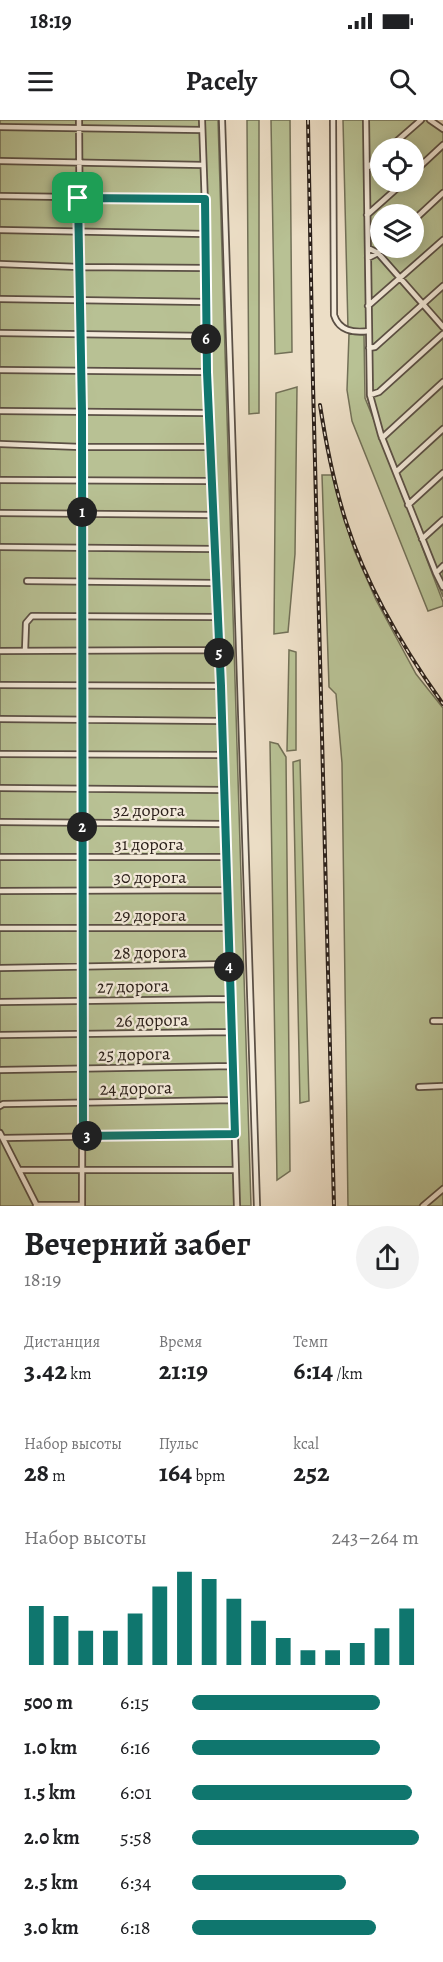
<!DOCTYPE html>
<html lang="ru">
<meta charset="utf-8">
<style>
body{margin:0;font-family:Alegreya,serif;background:#f2f2f2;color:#202124;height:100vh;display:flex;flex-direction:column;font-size:22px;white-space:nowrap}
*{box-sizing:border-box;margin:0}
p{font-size:20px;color:#757577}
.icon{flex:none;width:33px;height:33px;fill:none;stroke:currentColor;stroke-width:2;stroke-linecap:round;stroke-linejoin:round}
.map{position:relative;height:1086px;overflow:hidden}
.drawer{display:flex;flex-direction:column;background:#fff;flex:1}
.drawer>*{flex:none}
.fabs{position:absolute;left:370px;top:18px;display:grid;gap:12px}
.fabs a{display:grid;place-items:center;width:54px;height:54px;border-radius:50%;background:#fff;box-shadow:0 3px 15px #0003;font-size:30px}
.pin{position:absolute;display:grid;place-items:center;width:51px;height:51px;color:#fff;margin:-26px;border-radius:12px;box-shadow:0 3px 9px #0006}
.km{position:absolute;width:30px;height:30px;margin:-15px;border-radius:50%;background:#222;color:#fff;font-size:16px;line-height:30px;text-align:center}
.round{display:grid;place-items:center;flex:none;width:63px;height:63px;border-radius:32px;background:#f2f2f2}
.summary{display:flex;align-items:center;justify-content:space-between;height:102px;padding:0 24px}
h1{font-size:33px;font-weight:600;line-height:45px}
.metrics{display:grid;grid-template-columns:repeat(3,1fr);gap:9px;height:102px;padding:6px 24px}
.metrics div{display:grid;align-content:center}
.metrics b{font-size:26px;font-weight:600}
.metrics small{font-size:16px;font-weight:400}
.metrics p{font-size:16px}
.chart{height:168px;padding:12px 24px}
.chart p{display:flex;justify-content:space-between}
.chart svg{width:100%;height:108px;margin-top:6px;stroke:#0f766e;stroke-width:6}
ul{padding:0 24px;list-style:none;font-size:20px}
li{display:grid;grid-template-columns:96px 72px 1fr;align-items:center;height:45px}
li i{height:15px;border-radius:8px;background:#0f766e}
.status{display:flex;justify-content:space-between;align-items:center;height:42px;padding:0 30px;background:#fff;direction:ltr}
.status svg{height:16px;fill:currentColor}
header{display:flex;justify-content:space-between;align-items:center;height:78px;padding:0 24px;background:#fff;font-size:27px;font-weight:600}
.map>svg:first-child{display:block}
.green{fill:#b8c194;stroke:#727057;stroke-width:1.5;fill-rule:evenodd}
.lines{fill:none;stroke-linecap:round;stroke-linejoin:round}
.minor-casing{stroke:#5b5045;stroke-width:8}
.minor{stroke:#f3eada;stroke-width:4.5}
.rail-casing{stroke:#2b201a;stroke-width:4}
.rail{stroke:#f3eada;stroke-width:1.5;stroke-dasharray:4.5;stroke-linecap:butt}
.route-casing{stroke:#fff;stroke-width:12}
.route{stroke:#0f766e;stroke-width:8}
.labels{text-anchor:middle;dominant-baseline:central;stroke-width:4.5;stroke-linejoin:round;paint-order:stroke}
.street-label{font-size:18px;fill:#2b201a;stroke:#f3eada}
</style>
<div class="status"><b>18:19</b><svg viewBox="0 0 49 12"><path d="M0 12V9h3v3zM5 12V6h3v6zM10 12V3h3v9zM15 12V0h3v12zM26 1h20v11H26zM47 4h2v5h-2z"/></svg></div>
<header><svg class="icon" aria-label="menu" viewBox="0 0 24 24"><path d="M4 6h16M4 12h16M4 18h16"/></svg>Pacely<svg class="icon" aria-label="search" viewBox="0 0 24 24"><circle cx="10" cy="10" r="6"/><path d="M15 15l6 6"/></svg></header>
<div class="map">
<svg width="443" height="1086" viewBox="0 0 443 1086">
<rect width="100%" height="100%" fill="#ecdec6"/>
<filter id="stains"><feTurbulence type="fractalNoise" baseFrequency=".00333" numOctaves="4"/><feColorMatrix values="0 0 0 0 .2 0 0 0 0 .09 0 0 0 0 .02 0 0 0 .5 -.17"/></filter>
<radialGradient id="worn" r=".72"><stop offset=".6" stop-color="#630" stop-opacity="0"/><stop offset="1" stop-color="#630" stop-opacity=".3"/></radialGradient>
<path class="green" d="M0 0H218L251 1086H0Z
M247 0H259V293L249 294Z
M271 0H290L292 232 275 234Z
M343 0H364L366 192V0H434L443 7V477L381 319 443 482V486L428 491 352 301 347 270 349 214 364 215 365 278 380 315 367 277V209H348ZM381 28H414V62H381ZM381 94H414V128H381Z
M297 267 295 434 288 512 274 514 276 273Z
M322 355H332L354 430 376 480 416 554 443 588V1086H348L342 643 336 574 329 567Z
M289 530 296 532V630L287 631Z
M270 622 278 624 286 637 290 1051 277 1060Z
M300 640 309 981 300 983 293 642Z"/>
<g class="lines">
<defs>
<path id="minor" d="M79 0 83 600 82 1086
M202 0 206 114 207 252 221 566 237 1086
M222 0 257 1086
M333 0 334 195C339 211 353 213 369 211
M366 0 370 275 381 315 436 453 443 467
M430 0 443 9
M0 7 202 10
M389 28 421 0
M0 41 203 45
M367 48 381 35
M414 52 443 25
M0 76 205 79
M367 95 404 62
M414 100 443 73
M0 110 206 114
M368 128 378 133 443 207
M368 138 378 133 384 128
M0 144 79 147 206 148
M0 179 207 182
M368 186 443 120
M0 213 206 216
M369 228 375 227 443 166
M0 250 207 252
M370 275 379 272 443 214
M0 291 208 293
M382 318 443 262
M0 324 81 327H210
M396 352 443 309
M0 360 211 361
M408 385 443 353
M0 393 213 395
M422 419 443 400
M0 427 215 429
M436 453 443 446
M27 461 216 463
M0 531 219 530
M25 531 26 503 32 496 217 497
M0 565 221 566
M0 599 222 601
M0 634 223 635
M0 668 225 670
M0 702 225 704
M0 737H227
M0 771 228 770
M0 808H228
M0 848 229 844
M0 882 230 879
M433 901H443
M0 915 231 912
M0 950 233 946
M419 967 443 966
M0 986 3 984 234 980
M0 1013 37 1086
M3 1018 235 1014
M20 1050H236
M36 1085H82
M423 1086 443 1069"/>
</defs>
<use href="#minor" class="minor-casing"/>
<use href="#minor" class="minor"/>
<defs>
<path id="rail" d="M308 0 313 264 334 1086
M320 285C326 324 334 364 346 402 367 467 403 528 443 584"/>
</defs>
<use href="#rail" class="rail-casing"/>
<use href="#rail" class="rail"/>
</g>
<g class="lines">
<defs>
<path id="route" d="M78 78 205 79 207 252 221 566 235 1014 83 1016 82 292Z"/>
</defs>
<use href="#route" class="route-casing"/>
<use href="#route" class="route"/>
</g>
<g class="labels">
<g class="street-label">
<text x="149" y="690">32 дорога</text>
<text x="149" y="724">31 дорога</text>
<text x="150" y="757">30 дорога</text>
<text x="150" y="795">29 дорога</text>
<text transform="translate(150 832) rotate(-1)">28 дорога</text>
<text transform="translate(133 866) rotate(-1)">27 дорога</text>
<text transform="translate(152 900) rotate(-1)">26 дорога</text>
<text transform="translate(134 934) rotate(-1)">25 дорога</text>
<text transform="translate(136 968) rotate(-1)">24 дорога</text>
</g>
</g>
<rect width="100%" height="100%" filter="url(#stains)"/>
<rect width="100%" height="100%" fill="url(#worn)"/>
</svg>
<div class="fabs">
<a><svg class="icon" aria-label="locate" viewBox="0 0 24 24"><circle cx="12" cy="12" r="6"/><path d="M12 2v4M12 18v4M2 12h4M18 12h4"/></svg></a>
<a><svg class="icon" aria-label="layers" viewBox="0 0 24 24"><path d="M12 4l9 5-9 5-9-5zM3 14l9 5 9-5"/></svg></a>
</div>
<div class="pin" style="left:78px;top:78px;background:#1e9e55"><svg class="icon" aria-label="arrive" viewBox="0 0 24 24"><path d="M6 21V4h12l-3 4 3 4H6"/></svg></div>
<b class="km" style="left:82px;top:392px">1</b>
<b class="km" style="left:82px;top:707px">2</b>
<b class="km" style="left:87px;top:1016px">3</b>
<b class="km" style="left:229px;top:847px">4</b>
<b class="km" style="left:219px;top:533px">5</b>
<b class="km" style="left:206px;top:219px">6</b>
</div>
<section class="drawer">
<div class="summary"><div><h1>Вечерний забег</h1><p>18:19</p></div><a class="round"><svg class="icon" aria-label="share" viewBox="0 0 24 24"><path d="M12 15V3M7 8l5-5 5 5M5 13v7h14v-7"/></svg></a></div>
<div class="metrics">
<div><p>Дистанция</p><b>3.42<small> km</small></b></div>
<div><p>Время</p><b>21:19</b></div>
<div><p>Темп</p><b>6:14<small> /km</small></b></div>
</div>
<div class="metrics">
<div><p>Набор высоты</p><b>28<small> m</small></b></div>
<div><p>Пульс</p><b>164<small> bpm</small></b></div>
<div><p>kcal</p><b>252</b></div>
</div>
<div class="chart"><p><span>Набор высоты</span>243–264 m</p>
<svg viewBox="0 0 160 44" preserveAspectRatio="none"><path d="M5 44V20M15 44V24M25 44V30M35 44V30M45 44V23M55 44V12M65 44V6M75 44V9M85 44V17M95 44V26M105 44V33M115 44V38M125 44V38M135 44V35M145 44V29M155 44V21"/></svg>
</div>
<ul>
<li><b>500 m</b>6:15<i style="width:83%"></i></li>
<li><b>1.0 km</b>6:16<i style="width:83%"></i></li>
<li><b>1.5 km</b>6:01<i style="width:97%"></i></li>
<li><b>2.0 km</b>5:58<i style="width:100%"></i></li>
<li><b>2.5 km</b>6:34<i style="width:68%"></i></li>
<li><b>3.0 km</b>6:18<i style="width:81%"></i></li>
</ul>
</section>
